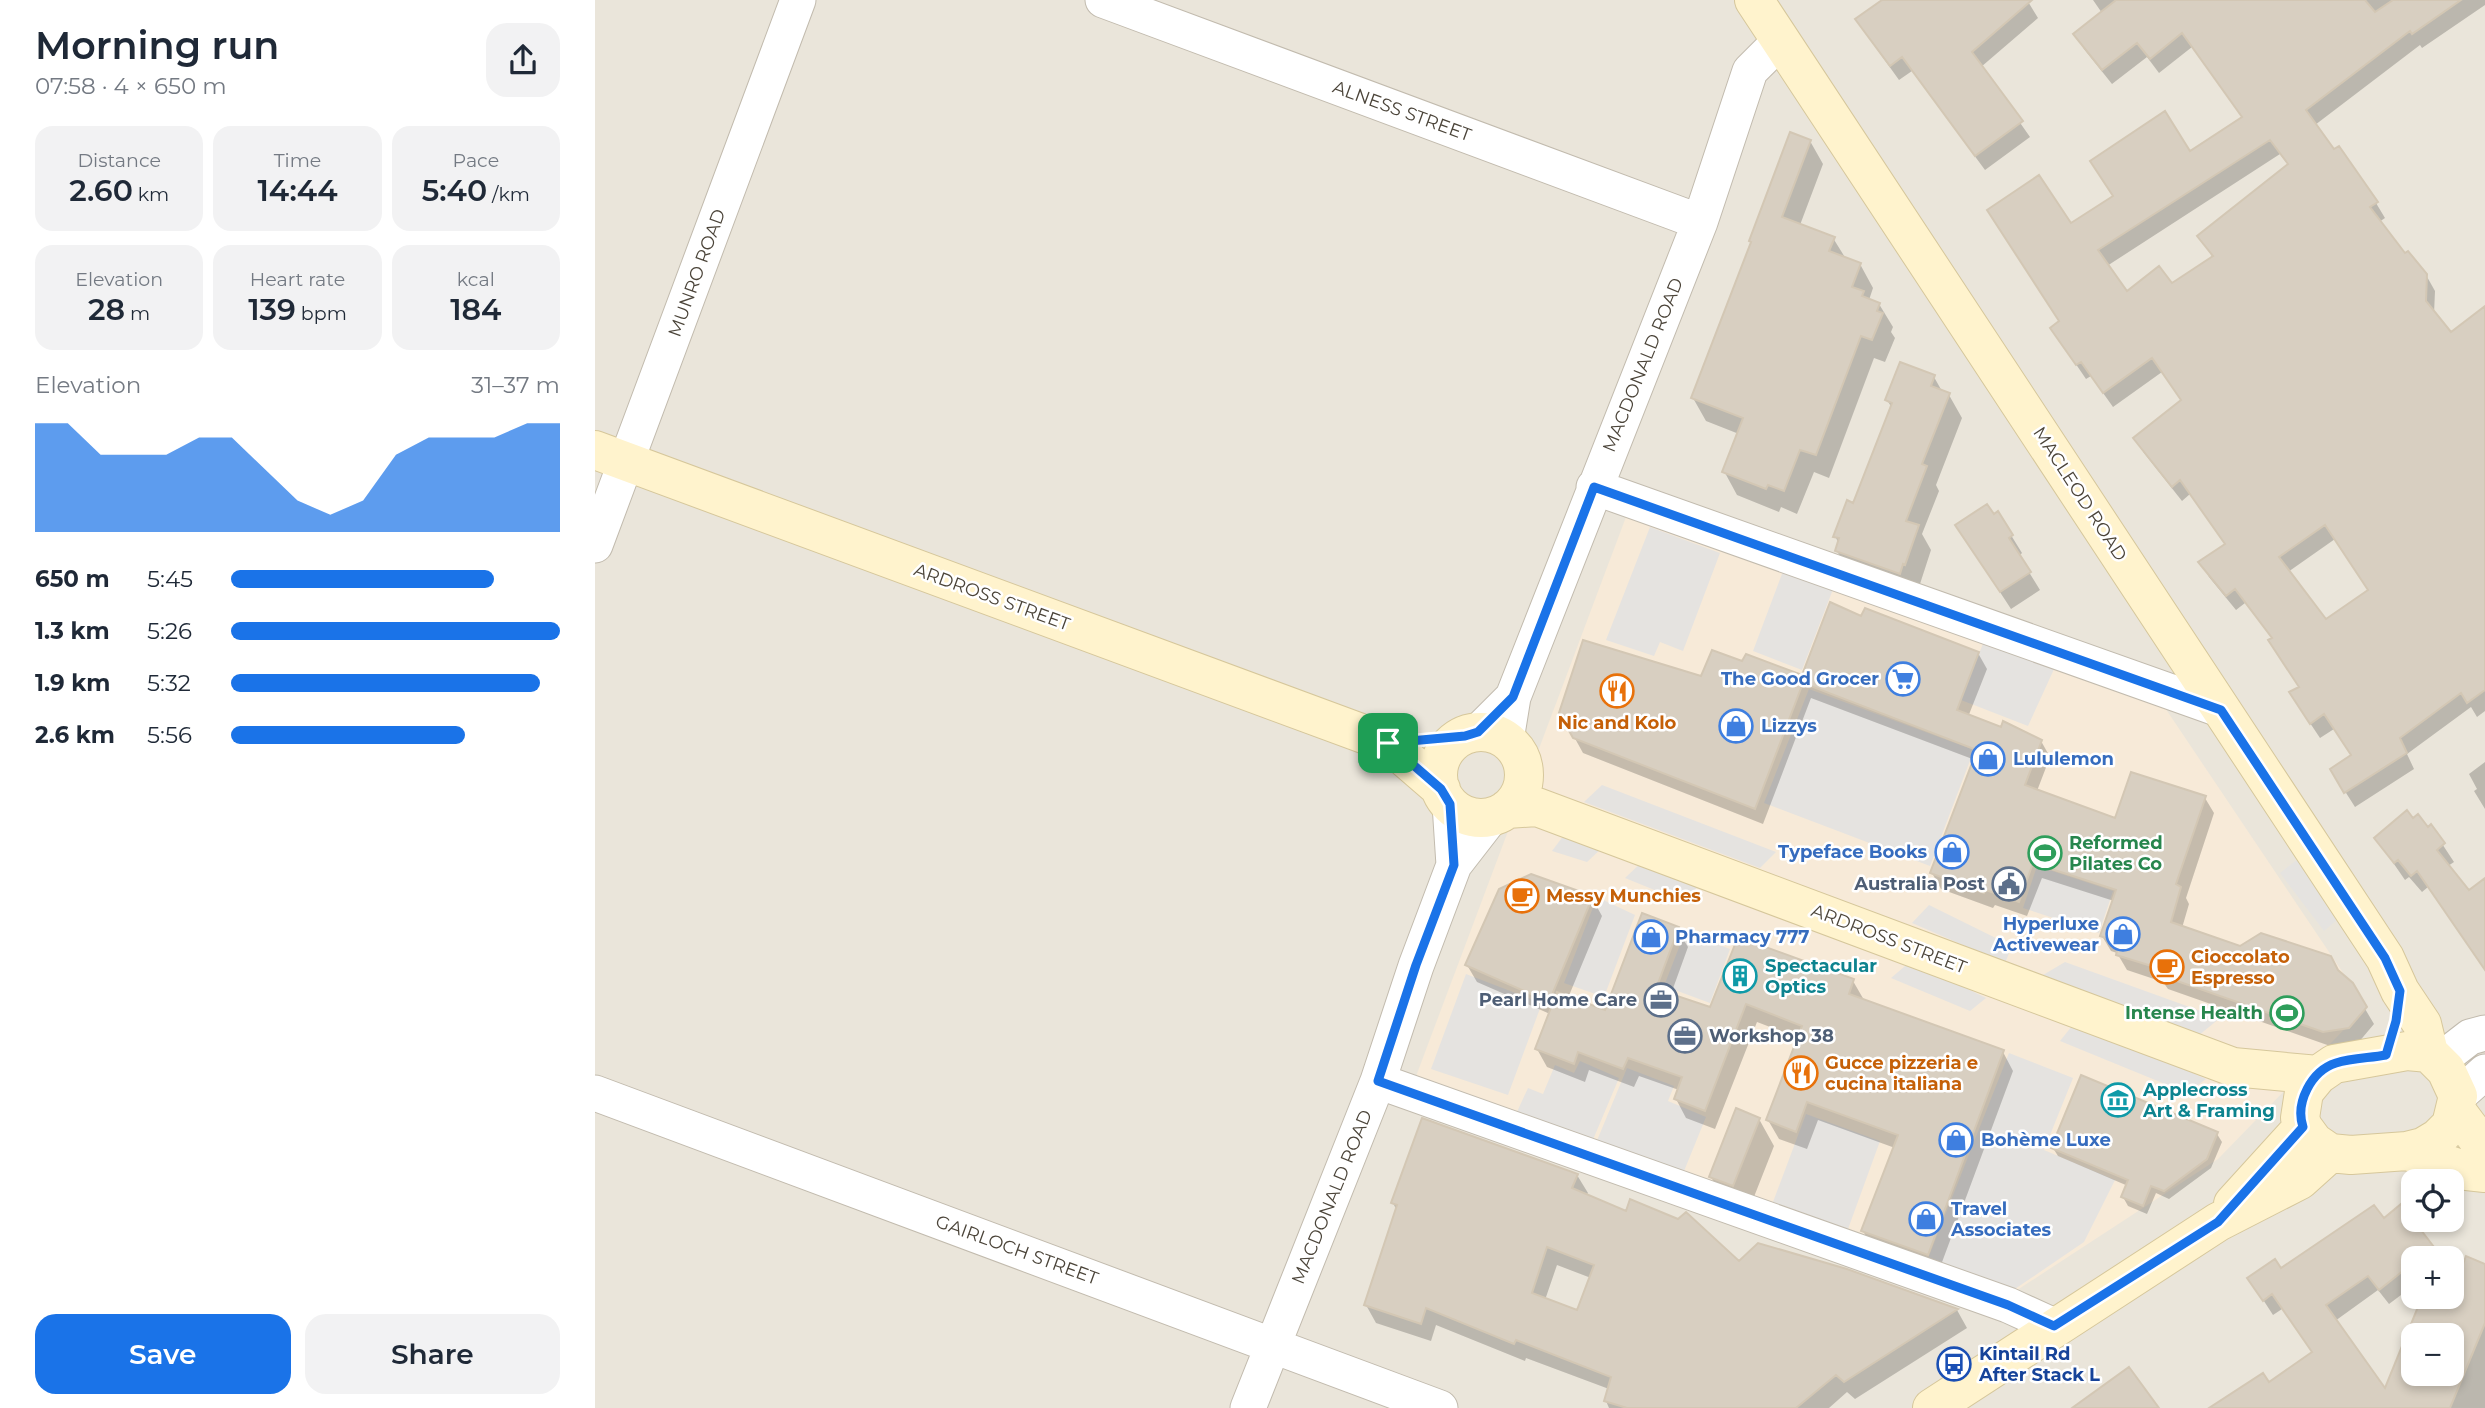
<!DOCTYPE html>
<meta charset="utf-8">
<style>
body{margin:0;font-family:Montserrat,sans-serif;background:#f2f2f3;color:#1f2937;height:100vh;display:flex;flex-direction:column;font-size:26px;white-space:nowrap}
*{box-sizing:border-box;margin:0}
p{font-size:23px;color:#747a83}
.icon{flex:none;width:38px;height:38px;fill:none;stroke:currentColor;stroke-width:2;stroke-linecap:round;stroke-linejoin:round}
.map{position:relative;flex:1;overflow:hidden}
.sheet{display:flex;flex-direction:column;background:#fff;width:595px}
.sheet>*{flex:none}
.controls{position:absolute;left:1806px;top:1169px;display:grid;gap:14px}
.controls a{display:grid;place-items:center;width:63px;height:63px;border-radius:14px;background:#fff;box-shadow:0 4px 10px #0003;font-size:35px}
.pin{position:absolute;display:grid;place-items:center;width:60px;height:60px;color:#fff;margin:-30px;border-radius:14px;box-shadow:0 4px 10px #0006}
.round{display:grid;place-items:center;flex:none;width:74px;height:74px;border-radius:21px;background:#f2f2f3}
.headline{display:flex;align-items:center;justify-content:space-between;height:119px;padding:0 35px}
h1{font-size:38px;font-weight:600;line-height:52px}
.figures{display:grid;grid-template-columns:repeat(3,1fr);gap:10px;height:119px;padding:7px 35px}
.figures div{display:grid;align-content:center;border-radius:18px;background:#f2f2f3;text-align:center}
.figures b{font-size:30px;font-weight:600}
.figures small{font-size:19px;font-weight:400}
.figures p{font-size:19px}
.chart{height:196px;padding:14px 35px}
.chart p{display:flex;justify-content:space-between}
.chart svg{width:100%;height:126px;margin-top:7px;fill:#1a73e8;opacity:.7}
.button{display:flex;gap:14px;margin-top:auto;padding:14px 35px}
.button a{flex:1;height:80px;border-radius:21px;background:#1a73e8;color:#fff;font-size:28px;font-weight:600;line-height:80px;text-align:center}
.button a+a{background:#f2f2f3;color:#1f2937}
ul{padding:0 35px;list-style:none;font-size:23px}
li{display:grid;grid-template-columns:112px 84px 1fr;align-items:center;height:52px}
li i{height:18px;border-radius:9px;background:#1a73e8}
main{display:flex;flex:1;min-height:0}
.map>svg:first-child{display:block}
.residential{fill:#eae5da;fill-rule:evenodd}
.commercial{fill:#f7ead8}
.parking{fill:#e5e3e0}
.shadow{fill:#0003;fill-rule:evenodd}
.building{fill:#d8cfc1;stroke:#d3c7b4;stroke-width:2;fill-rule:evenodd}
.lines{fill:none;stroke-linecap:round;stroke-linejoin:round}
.street-casing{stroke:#c2bbae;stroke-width:37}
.secondary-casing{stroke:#d6c79b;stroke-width:40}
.street{stroke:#fff;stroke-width:35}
.secondary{stroke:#fff3cd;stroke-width:38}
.route-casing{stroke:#fff;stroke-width:14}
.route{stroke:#1a73e8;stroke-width:9}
.labels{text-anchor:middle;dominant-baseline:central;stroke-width:5;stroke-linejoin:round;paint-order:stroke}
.street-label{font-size:18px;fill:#4b4439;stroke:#fff}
.shop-label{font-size:18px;font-weight:bold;fill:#366cbe;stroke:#fff;text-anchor:start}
.food-label{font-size:18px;font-weight:bold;fill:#c56008;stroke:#fff;text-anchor:start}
.leisure-label{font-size:18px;font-weight:bold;fill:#27864d;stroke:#fff;text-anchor:start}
.service-label{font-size:18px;font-weight:bold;fill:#4e5e75;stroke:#fff;text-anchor:end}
.culture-label{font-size:18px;font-weight:bold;fill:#0d838f;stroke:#fff;text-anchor:start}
.transit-label{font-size:18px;font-weight:bold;fill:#164399;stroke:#fff;text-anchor:start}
</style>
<main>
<section class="sheet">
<div class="headline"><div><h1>Morning run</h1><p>07:58 · 4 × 650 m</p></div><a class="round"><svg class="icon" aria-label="share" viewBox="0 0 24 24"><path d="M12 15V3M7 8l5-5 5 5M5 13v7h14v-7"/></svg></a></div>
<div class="figures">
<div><p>Distance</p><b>2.60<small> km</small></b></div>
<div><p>Time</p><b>14:44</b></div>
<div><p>Pace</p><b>5:40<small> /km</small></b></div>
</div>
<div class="figures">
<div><p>Elevation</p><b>28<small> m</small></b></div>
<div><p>Heart rate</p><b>139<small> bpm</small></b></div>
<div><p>kcal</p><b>184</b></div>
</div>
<div class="chart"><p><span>Elevation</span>31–37 m</p>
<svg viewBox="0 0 160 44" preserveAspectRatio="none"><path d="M0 44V6L10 6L20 17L30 17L40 17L50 11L60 11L70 22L80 33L90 38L100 33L110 17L120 11L130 11L140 11L150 6L160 6V44z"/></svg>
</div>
<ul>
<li><b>650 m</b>5:45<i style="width:80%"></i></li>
<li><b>1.3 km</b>5:26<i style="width:100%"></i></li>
<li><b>1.9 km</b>5:32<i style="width:94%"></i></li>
<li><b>2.6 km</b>5:56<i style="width:71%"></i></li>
</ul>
<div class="button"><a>Save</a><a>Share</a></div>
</section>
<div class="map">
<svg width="1890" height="1408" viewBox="0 0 1890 1408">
<rect width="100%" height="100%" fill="#f6f3ec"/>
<path class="residential" d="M0 0H1890V1408H0ZM1818 1181H1857V1220H1818ZM1818 1258H1857V1297H1818ZM1818 1335H1857V1374H1818Z"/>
<path class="commercial" d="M1040 493 1556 687 1771 1007 1623 1159 1410 1298 817 1087Z"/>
<path class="parking" d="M1055 527 1125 553 1088 651 1065 642 1059 656 1011 640Z
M1190 566 1240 584 1207 670 1158 651Z
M1389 641 1460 667 1433 726 1366 700Z
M1214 689 1379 750 1335 866 1169 803Z
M1007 785 1181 852 1165 868 989 802Z
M972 831 1007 848 992 862 957 851Z
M1707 856 1750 913 1729 931 1685 873Z
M1048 861 1107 882 1089 902 1030 878Z
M1442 866 1518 891 1504 933 1428 908Z
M1002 897 1040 915 1009 997 969 983Z
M1334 905 1417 946 1410 963 1317 923Z
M1090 932 1135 949 1115 1003 1069 986Z
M1316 961 1391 998 1375 1011 1296 978Z
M1470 962 1625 1018 1603 1036 1448 975Z
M871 974 947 1003 913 1095 836 1069Z
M1481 1021 1611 1079 1592 1093 1465 1041Z
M1414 1053 1478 1078 1449 1150 1520 1180 1489 1242 1417 1291 1332 1261Z
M985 1061 1024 1078 997 1142 921 1114 933 1088 948 1094 960 1065 979 1073Z
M1032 1068 1079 1086 1073 1101 1111 1117 1087 1176 1001 1143Z
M1211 1114 1285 1141 1253 1229 1178 1202Z"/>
<path class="shadow" d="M1290 0H1432L1443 18 1386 67 1435 137 1390 170 1317 71 1304 80 1271 34 1262 19Z
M1498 0H1890V5L1827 48 1825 45 1720 125 1781 203 1790 218 1784 222 1810 255 1831 275 1840 291 1839 314 1855 334 1890 309V711L1882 717 1876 707 1812 754 1819 769 1760 807 1746 785 1757 757 1739 729 1725 738 1705 708V688L1678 639 1650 603 1641 610 1614 577 1606 562 1631 545 1595 494 1587 501 1549 453 1540 438 1587 401 1567 372 1518 407 1496 376 1491 379 1457 329 1466 322 1475 225 1648 118 1597 47 1564 73 1552 57 1517 84 1489 49 1481 34 1507 13ZM1685 154 1694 166 1605 236 1618 258 1576 285 1532 294 1512 266ZM1740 539 1775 591 1730 622 1693 572Z
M1215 141 1228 164 1205 225 1238 238 1251 259 1265 264 1278 288 1274 300 1284 304 1298 327 1296 332 1300 338 1290 362 1279 358 1234 478 1219 472 1202 514 1186 507 1184 512 1142 495 1129 471 1144 434 1111 421 1098 398Z
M1339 377 1348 393 1354 395 1367 418 1341 485 1344 491 1327 534 1336 550 1324 587 1255 574 1242 551 1244 544 1240 536 1259 505 1297 408 1292 400Z
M1403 514 1427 553 1424 556 1445 590 1416 609 1373 543Z
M1267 618 1383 653 1392 669 1373 717 1446 741 1455 757 1442 791 1522 821 1610 798 1619 813 1591 898 1594 904 1587 928 1645 948 1743 973 1756 985 1779 1024 1763 1043 1738 1047 1573 989 1568 982 1532 970 1522 953 1516 951 1507 936 1519 901 1447 878 1432 916 1400 905 1398 908 1346 889 1337 873 1380 760 1216 698 1168 824 988 753 966 713 1107 679 1147 663 1208 678Z
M1890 762V809L1879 791 1882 789 1874 774Z
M1818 820 1833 829 1836 827 1859 862 1853 866 1873 892 1890 880V970L1833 887 1827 892 1814 877 1810 880 1781 838Z
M997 898 1007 916 973 998 1011 1012 1082 929 1093 947 1076 994 1116 1009 1258 981 1269 1000 1408 1052 1418 1071 1343 1273 1279 1250 1268 1231 1300 1148 1223 1120 1212 1149 1184 1139 1173 1120 1204 1038 1162 1022 1120 1129 1091 1118 1081 1099 1084 1090 1044 1076 1039 1087 994 1070 990 1082 952 1067 942 1049 955 1014 882 982 872 965Z
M1164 1119 1179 1146 1153 1212 1131 1203 1116 1177Z
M1622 1134 1627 1142 1616 1168 1574 1199 1561 1193 1552 1214 1533 1206 1528 1197 1533 1186 1463 1156 1458 1148Z
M982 1175 993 1193 991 1196 1144 1263 1251 1271 1362 1310 1372 1328 1260 1399 1252 1392 1234 1408H1014L1011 1401 1014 1389 931 1358 930 1361 841 1325 836 1341 781 1323 771 1305 802 1211 798 1203ZM962 1265 996 1278 983 1312 950 1300Z
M1805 1207 1843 1258H1818V1286L1794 1304 1783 1290 1740 1321 1790 1392 1828 1297H1857V1273L1863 1282 1890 1265V1408H1630L1673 1385 1718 1353 1687 1309 1678 1315 1654 1278 1686 1270 1788 1220ZM1818 1335H1857V1374H1818Z"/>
<path class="building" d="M1287 0H1437L1377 52 1428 121 1380 156 1307 57 1295 66 1260 19Z
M1521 0H1770L1780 12 1798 0H1866L1817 34 1815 31 1711 110 1739 149 1744 146 1783 202 1775 207 1810 253 1813 251 1832 274 1831 301 1856 332 1890 306V690L1872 703 1866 693 1805 738 1812 753 1749 793 1735 769 1756 755 1729 714 1715 724 1694 692 1704 687 1673 640 1677 638 1640 589 1631 596 1603 562 1630 544 1585 480 1577 487 1538 438 1586 400 1557 358 1508 393 1486 362 1481 365 1455 328 1464 321 1392 210 1444 175 1476 223 1518 196 1495 161 1570 111 1595 151 1647 117 1587 33 1555 59 1542 43 1507 70 1478 34ZM1675 140 1693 164 1602 236 1618 256 1577 283 1564 266 1532 291 1503 250ZM1730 525 1773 590 1731 619 1684 557Z
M1195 132 1216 140 1187 217 1240 237 1234 251 1266 263 1257 287 1269 291 1267 296 1285 303 1282 311 1288 313 1277 340 1266 336 1221 455 1205 450 1189 491 1173 485 1171 489 1127 472 1148 418 1096 398 1156 242 1154 241Z
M1305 362 1340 375 1336 386 1355 393 1327 464 1332 466 1311 521 1324 525 1310 565 1308 564 1305 574 1240 551 1244 538 1238 537 1252 500 1258 503 1297 403 1290 400Z
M1392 504 1399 514 1403 511 1418 535 1414 538 1436 572 1405 592 1360 525Z
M1235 602 1266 616 1270 608 1384 652 1362 710 1406 727 1408 721 1447 740 1430 785 1520 818 1536 772 1611 796 1581 884 1586 887 1576 922 1645 946 1666 933 1736 956 1743 970 1758 983 1772 1007 1754 1028 1728 1032 1562 974 1563 968 1521 955 1524 942 1505 936 1521 890 1438 863 1424 902 1391 890 1389 893 1335 873 1382 750 1208 683 1160 809 978 738 964 713 988 640 1106 676 1117 650 1147 661 1151 654 1207 675Z
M1812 810 1818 818 1823 814 1833 827 1836 824 1850 843 1842 850 1874 890 1890 878V970L1822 871 1816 876 1803 860 1799 863 1779 838Z
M936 874 998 896 954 1002 870 965 904 889Z
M1047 913 1084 927 1061 989 1115 1007 1143 937 1259 979 1254 994 1409 1050 1333 1255 1266 1231 1303 1135 1212 1102 1201 1132 1171 1120 1207 1026 1151 1004 1110 1111 1079 1099 1087 1077 1033 1058 1028 1069 983 1052 979 1064 940 1049 962 992 1010 1010Z
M1486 1075 1623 1132 1612 1159 1569 1191 1556 1186 1548 1206 1526 1197 1533 1180 1456 1148Z
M1141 1108 1165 1118 1138 1186 1114 1177Z
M827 1118 983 1174 977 1188 1031 1211 1035 1199 1083 1219 1091 1212 1144 1261 1163 1243 1252 1269 1363 1309 1249 1382 1241 1375 1201 1408H1032L1009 1401 1016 1377 921 1340 919 1344 831 1308 826 1324 769 1305 802 1205 796 1203ZM952 1247 999 1265 982 1310 937 1293Z
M1806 1204 1839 1247 1825 1258H1818V1263L1784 1290 1773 1276 1731 1305 1790 1388 1827 1297H1857V1270L1863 1278 1871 1256 1890 1264V1323L1855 1408H1614L1668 1373 1674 1382 1717 1352 1677 1294 1668 1301 1652 1278 1680 1259 1686 1268 1779 1205 1789 1218ZM1818 1335H1857V1374H1818Z
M1534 1367 1564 1408H1477Z"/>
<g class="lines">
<defs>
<path id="street" d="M508 0 1105 222
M999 487 1627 710
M0 545 203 0
M883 732 918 697
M911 740 918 697 1105 222 1155 71 1174 52 1187 43
M855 804 859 865
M1844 1061 1875 1037 1890 1033
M783 1081 1413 1305 1459 1326
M0 1093 845 1408
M1863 1096 1890 1072
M653 1408 783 1081 821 966 859 865 897 816"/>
<path id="secondary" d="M1159 0 1790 958 1805 991 1827 1024 1834 1053
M0 450 793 743 846 789
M843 775a43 43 0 1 1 86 0a43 43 0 1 1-86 0Z
M912 809 942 807 1638 1067 1723 1075
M1812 1051 1834 1053 1851 1070 1863 1096 1856 1125 1843 1138 1828 1147 1812 1151 1756 1155 1735 1153 1719 1142 1708 1127 1705 1118 1709 1092 1723 1075 1739 1064Z
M1860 1109 1890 1149
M1812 1151 1872 1171 1890 1173
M1638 1204 1708 1127
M1337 1408 1623 1222 1705 1180 1735 1153"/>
</defs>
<use href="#street" class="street-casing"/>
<use href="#secondary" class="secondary-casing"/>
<use href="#street" class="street"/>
<use href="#secondary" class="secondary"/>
</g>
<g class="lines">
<defs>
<path id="route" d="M999 487 1626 710 1790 958 1805 991 1801 1021 1791 1055C1775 1058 1757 1058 1741 1063 1716 1071 1700 1103 1708 1127L1623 1222 1459 1326 1413 1305 783 1081 821 965 859 865 855 804 846 789 793 743 870 736 883 732 918 697Z"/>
</defs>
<use href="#route" class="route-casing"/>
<use href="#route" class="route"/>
</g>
<defs>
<symbol id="supermarket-ring" viewBox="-11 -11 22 22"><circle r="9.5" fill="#fff" stroke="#3f7fe0" stroke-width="1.5"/><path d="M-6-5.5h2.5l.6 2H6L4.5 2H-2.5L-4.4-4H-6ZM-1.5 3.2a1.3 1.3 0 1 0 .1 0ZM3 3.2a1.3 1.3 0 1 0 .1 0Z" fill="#3f7fe0"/></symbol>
<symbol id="restaurant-ring" viewBox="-11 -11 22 22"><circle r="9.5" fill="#fff" stroke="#e8710a" stroke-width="1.5"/><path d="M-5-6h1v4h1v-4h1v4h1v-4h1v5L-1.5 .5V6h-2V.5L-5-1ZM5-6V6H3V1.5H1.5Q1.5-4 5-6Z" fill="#e8710a"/></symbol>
<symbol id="shop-ring" viewBox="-11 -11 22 22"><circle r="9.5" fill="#fff" stroke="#3f7fe0" stroke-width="1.5"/><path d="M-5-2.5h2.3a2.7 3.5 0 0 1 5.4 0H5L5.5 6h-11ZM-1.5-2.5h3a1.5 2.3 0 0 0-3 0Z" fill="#3f7fe0"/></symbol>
<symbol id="stadium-ring" viewBox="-11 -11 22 22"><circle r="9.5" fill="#fff" stroke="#2e9e5b" stroke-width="1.5"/><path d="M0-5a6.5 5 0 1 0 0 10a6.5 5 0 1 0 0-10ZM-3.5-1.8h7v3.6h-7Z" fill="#2e9e5b"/></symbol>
<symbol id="civic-ring" viewBox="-11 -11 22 22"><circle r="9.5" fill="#fff" stroke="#5c6f8a" stroke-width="1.5"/><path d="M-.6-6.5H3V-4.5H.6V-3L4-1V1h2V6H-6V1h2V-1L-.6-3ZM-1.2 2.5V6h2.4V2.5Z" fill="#5c6f8a"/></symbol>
<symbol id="cafe-ring" viewBox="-11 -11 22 22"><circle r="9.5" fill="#fff" stroke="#e8710a" stroke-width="1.5"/><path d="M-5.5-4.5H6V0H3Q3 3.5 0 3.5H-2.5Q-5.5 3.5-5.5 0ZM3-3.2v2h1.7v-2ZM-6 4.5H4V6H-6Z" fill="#e8710a"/></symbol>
<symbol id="building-ring" viewBox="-11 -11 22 22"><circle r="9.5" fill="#fff" stroke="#0f9aa8" stroke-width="1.5"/><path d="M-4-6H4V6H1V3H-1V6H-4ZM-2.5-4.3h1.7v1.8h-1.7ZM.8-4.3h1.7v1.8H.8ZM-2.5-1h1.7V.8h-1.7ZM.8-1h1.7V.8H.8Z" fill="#0f9aa8"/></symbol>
<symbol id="office-ring" viewBox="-11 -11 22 22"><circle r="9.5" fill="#fff" stroke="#5c6f8a" stroke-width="1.5"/><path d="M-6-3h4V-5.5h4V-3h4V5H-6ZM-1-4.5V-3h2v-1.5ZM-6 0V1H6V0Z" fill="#5c6f8a"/></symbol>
<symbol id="museum-ring" viewBox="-11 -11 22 22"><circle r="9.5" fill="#fff" stroke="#0f9aa8" stroke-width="1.5"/><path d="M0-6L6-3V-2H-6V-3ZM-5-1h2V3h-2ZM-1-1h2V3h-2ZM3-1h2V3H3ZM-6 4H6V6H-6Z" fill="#0f9aa8"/></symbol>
<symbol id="bus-ring" viewBox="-11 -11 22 22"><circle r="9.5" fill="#fff" stroke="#1a4fb4" stroke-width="1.5"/><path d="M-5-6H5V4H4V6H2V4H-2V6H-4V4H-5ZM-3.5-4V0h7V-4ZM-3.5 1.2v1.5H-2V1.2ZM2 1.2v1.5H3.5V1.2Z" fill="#1a4fb4"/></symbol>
</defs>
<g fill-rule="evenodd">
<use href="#supermarket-ring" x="1289" y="660" width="38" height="38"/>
<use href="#restaurant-ring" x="1003" y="672" width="38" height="38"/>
<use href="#shop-ring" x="1122" y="707" width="38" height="38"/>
<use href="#shop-ring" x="1374" y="740" width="38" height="38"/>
<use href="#shop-ring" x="1338" y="833" width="38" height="38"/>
<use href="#stadium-ring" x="1431" y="834" width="38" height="38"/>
<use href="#civic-ring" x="1395" y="865" width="38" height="38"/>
<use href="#cafe-ring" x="908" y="877" width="38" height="38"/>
<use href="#shop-ring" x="1509" y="915" width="38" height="38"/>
<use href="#shop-ring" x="1037" y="918" width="38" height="38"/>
<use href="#cafe-ring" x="1553" y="948" width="38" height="38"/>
<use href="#building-ring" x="1126" y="957" width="38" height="38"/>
<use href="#office-ring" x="1047" y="981" width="38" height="38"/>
<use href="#stadium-ring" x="1673" y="994" width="38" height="38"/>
<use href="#office-ring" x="1071" y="1017" width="38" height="38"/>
<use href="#restaurant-ring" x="1187" y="1054" width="38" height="38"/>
<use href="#museum-ring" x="1504" y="1081" width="38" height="38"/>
<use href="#shop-ring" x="1342" y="1121" width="38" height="38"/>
<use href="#shop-ring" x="1312" y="1200" width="38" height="38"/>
<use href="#bus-ring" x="1340" y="1345" width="38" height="38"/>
</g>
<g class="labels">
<g class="street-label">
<text transform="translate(807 111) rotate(20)">ALNESS STREET</text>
<text transform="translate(102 273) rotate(-70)">MUNRO ROAD</text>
<text transform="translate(1048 365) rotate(-68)">MACDONALD ROAD</text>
<text transform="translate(1485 494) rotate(57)">MACLEOD ROAD</text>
<text transform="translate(397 597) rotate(20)">ARDROSS STREET</text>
<text transform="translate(1294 939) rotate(21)">ARDROSS STREET</text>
<text transform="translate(737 1197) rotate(-68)">MACDONALD ROAD</text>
<text transform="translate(422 1250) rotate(20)">GAIRLOCH STREET</text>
</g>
<g class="shop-label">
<text x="1284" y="679" text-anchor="end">The Good Grocer</text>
<text x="1166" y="726">Lizzys</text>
<text x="1418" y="759">Lululemon</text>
<text x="1332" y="852" text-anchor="end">Typeface Books</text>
<text x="1504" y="924" text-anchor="end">Hyperluxe<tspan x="1504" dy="21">Activewear</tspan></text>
<text x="1080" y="937">Pharmacy 777</text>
<text x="1386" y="1140">Bohème Luxe</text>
<text x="1356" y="1209">Travel<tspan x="1356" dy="21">Associates</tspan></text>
</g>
<g class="food-label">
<text x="1022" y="723" text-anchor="middle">Nic and Kolo</text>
<text x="951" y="896">Messy Munchies</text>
<text x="1596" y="957">Cioccolato<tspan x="1596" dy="21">Espresso</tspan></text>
<text x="1230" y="1063">Gucce pizzeria e<tspan x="1230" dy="21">cucina italiana</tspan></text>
</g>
<g class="leisure-label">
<text x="1474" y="843">Reformed<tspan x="1474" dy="21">Pilates Co</tspan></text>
<text x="1668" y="1013" text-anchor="end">Intense Health</text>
</g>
<g class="service-label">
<text x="1390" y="884">Australia Post</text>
<text x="1042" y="1000">Pearl Home Care</text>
<text x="1114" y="1036" text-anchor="start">Workshop 38</text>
</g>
<g class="culture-label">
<text x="1170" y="966">Spectacular<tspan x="1170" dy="21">Optics</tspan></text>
<text x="1548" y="1090">Applecross<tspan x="1548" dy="21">Art &amp; Framing</tspan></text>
</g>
<g class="transit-label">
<text x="1384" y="1354">Kintail Rd<tspan x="1384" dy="21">After Stack L</tspan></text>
</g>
</g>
</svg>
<div class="controls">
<a><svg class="icon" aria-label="locate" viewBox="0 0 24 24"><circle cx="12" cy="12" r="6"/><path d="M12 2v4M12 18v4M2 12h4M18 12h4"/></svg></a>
<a>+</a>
<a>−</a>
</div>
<div class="pin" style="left:793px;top:743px;background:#1e9e55"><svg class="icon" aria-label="arrive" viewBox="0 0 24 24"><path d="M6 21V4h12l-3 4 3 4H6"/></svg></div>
</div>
</main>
